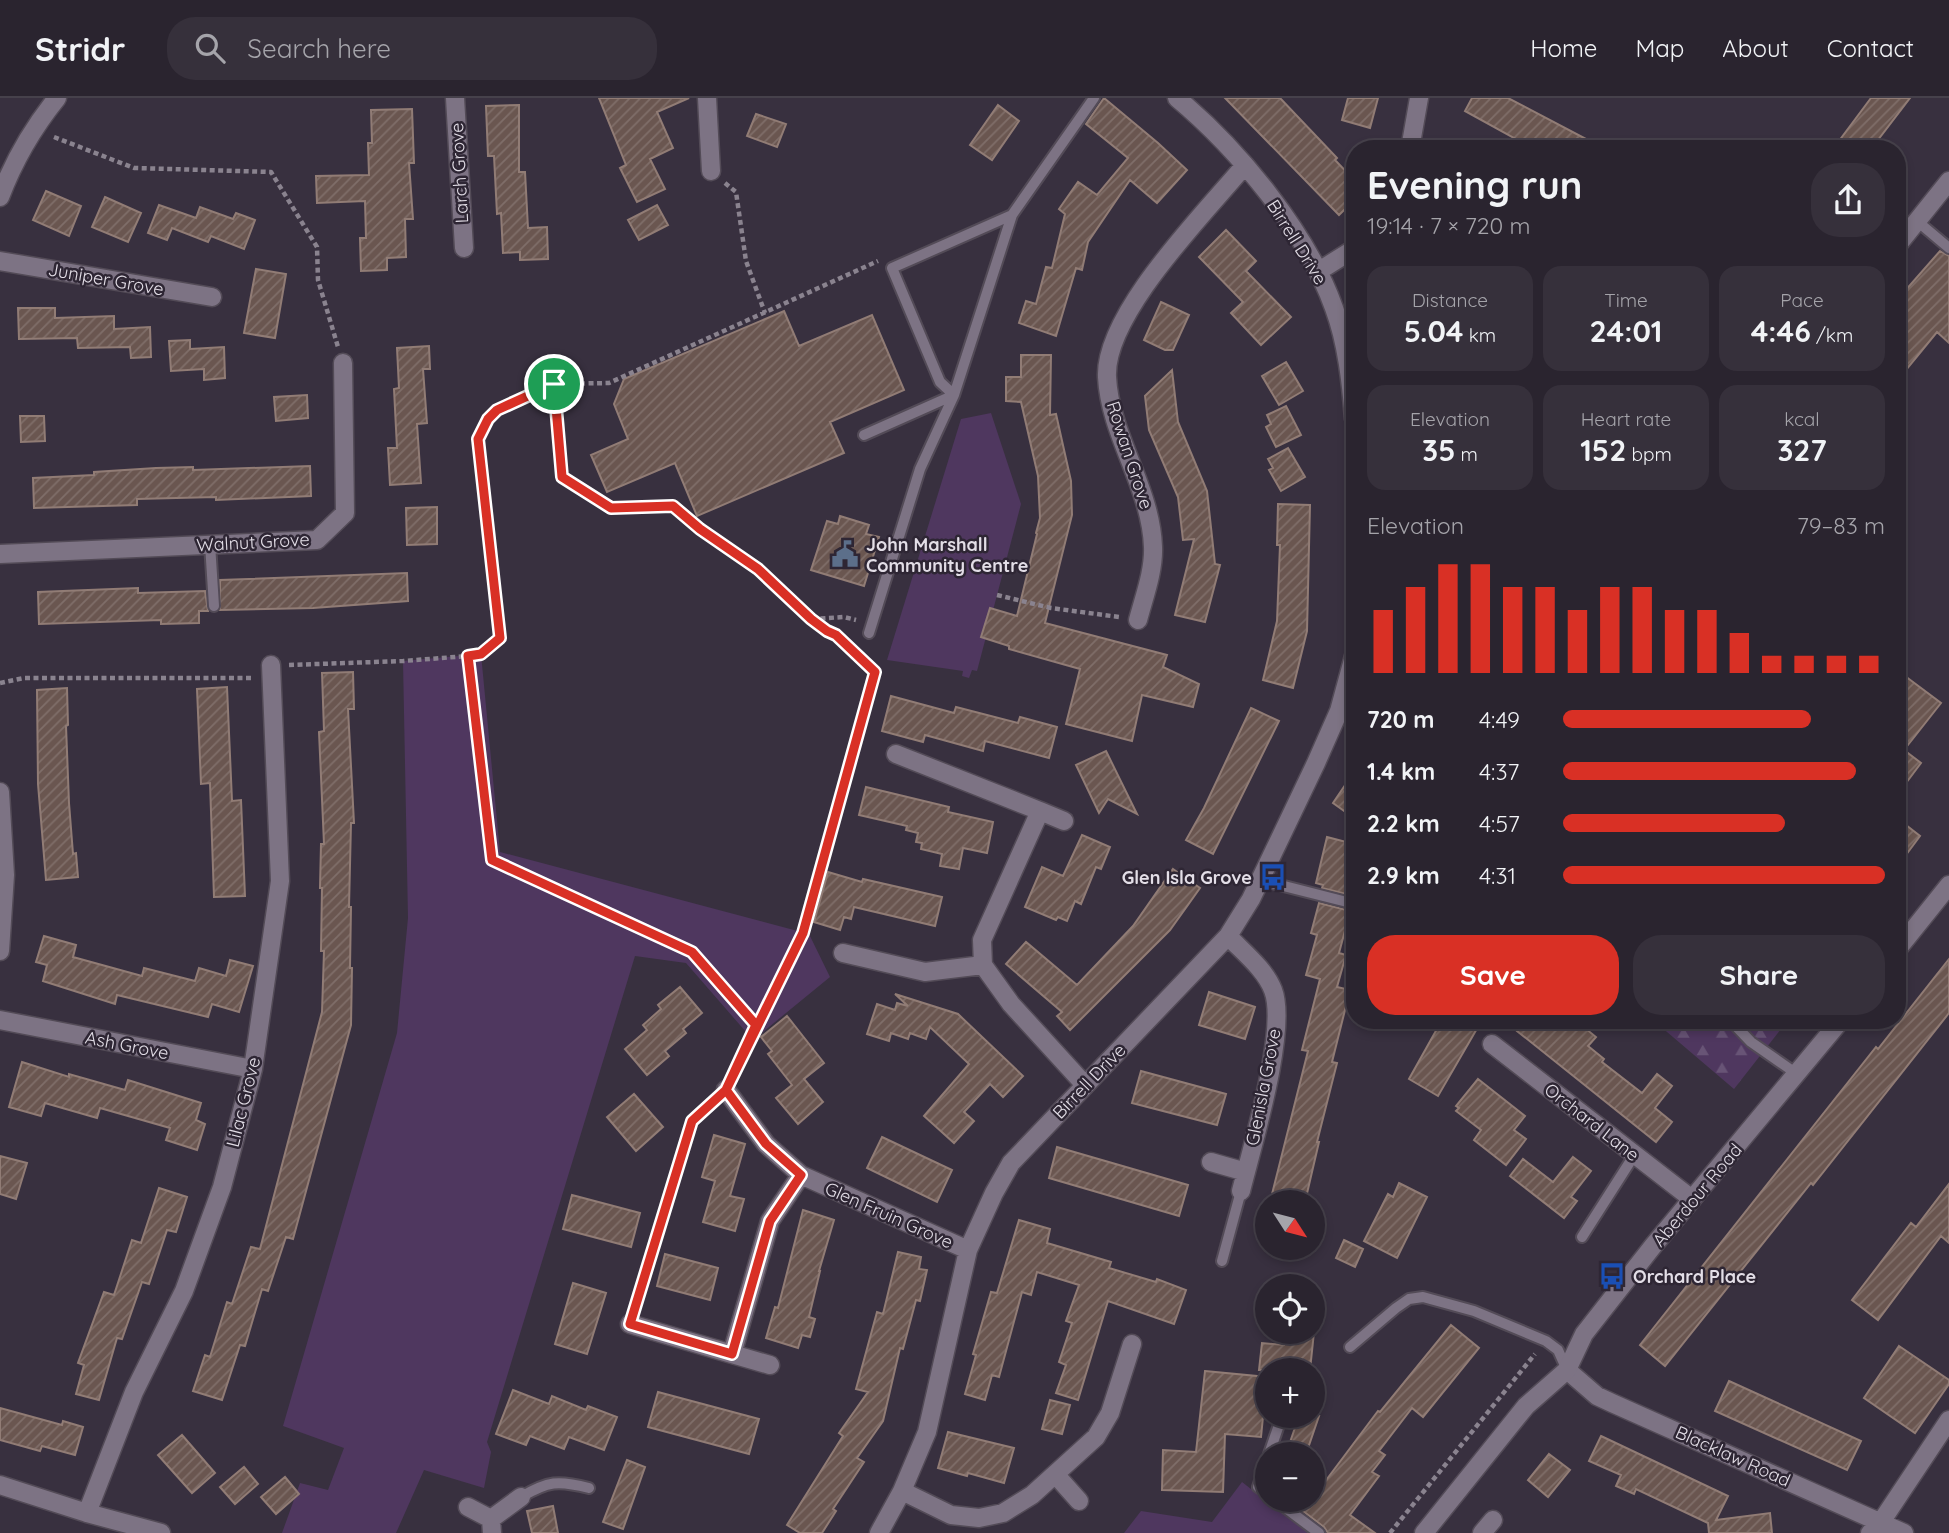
<!DOCTYPE html>
<meta charset="utf-8">
<style>
body{margin:0;font-family:Quicksand,sans-serif;background:#36303b;color:#f1f3f6;height:100vh;display:flex;flex-direction:column;font-size:26px;white-space:nowrap}
*{box-sizing:border-box;margin:0}
p{font-size:23px;color:#a5a4aa}
.icon{flex:none;width:38px;height:38px;fill:none;stroke:currentColor;stroke-width:2;stroke-linecap:round;stroke-linejoin:round}
.map{position:relative;flex:1;overflow:hidden}
.side{position:absolute;left:1346px;top:42px;width:560px;height:889px;display:flex;flex-direction:column;background:#2a242f;border-radius:28px;box-shadow:0 4px 10px #0003,0 0 0 2px #46414b}
.side>*{flex:none}
.needle{width:46px;rotate:126deg}
.buttons{position:absolute;left:1255px;top:1092px;display:grid;gap:14px}
.buttons a{display:grid;place-items:center;width:70px;height:70px;border-radius:50%;background:#2a242f;box-shadow:0 4px 10px #0003,0 0 0 2px #46414b;font-size:35px}
.pin{position:absolute;display:grid;place-items:center;width:60px;height:60px;color:#fff;margin:-30px;border:4px solid #fff;border-radius:50%;box-shadow:0 2px 7px #0007}
.round{display:grid;place-items:center;flex:none;width:74px;height:74px;border-radius:28px;background:#36303b}
.summary{display:flex;align-items:center;justify-content:space-between;height:119px;padding:0 21px}
h1{font-size:38px;font-weight:700;line-height:52px}
.stats{display:grid;grid-template-columns:repeat(3,1fr);gap:10px;height:119px;padding:7px 21px}
.stats div{display:grid;align-content:center;border-radius:18px;background:#36303b;text-align:center}
.stats b{font-size:30px;font-weight:700}
.stats small{font-size:19px;font-weight:400}
.stats p{font-size:19px}
.chart{height:196px;padding:14px 21px}
.chart p{display:flex;justify-content:space-between}
.chart svg{width:100%;height:126px;margin-top:7px;stroke:#d93025;stroke-width:6}
.primary-button{display:flex;gap:14px;margin-top:auto;padding:14px 21px}
.primary-button a{flex:1;height:80px;border-radius:28px;background:#d93025;color:#fff;font-size:28px;font-weight:700;line-height:80px;text-align:center}
.primary-button a+a{background:#36303b;color:#f1f3f6}
ul{padding:0 21px;list-style:none;font-size:23px}
li{display:grid;grid-template-columns:112px 84px 1fr;align-items:center;height:52px}
li i{height:18px;border-radius:9px;background:#d93025}
header{display:flex;align-items:center;gap:42px;box-sizing:border-box;height:98px;padding:0 35px;background:#2a242f;border-bottom:2px solid #46414b}
header strong{font-size:33px}
nav{display:flex;gap:38px;margin-inline-start:auto;font-size:24px}
.search{width:490px;height:63px;background:#36303b;display:flex;align-items:center;gap:18px;box-sizing:border-box;padding:0 24px;border-radius:28px;color:#a5a4aa;font-size:26px}
.map>svg:first-child{display:block}
.green{fill:#4f375f}
.forest{fill:url(#forest-firs)}
.building{fill:url(#building-hatch);stroke:#917c75;stroke-width:2}
.lines{fill:none;stroke-linecap:round;stroke-linejoin:round}
.service-casing{stroke:#534b57;stroke-width:14}
.minor-casing{stroke:#534b57;stroke-width:21}
.secondary-casing{stroke:#534b57;stroke-width:21}
.path{stroke:#8a838f;stroke-width:4.5;stroke-dasharray:5 3.5;stroke-linecap:butt}
.service{stroke:#7d7384;stroke-width:10}
.minor{stroke:#7d7384;stroke-width:18}
.secondary{stroke:#7d7384;stroke-width:18}
.route-casing{stroke:#fff;stroke-width:14}
.route{stroke:#d93025;stroke-width:9}
.labels{text-anchor:middle;dominant-baseline:central;stroke-width:5;stroke-linejoin:round;paint-order:stroke}
.street-label{font-size:18px;fill:#e3dee7;stroke:#2e2634}
.poi-label{font-size:18px;font-weight:bold;fill:#e3dee7;stroke:#2e2634;text-anchor:start}
</style>
<header>
<strong>Stridr</strong>
<div class="search"><svg class="icon" aria-label="search" viewBox="0 0 24 24"><circle cx="10" cy="10" r="6"/><path d="M15 15l6 6"/></svg>Search here</div>
<nav><a>Home</a><a>Map</a><a>About</a><a>Contact</a></nav>
</header>
<div class="map">
<svg width="1949" height="1435" viewBox="0 0 1949 1435">
<defs>
<pattern id="forest-firs" width="22" height="20" patternUnits="userSpaceOnUse" patternTransform="scale(1.75)"><rect width="22" height="20" fill="#4f375f"/><path d="M5 1l3.5 6h-7zM16 11l3.5 6h-7z" fill="#685476"/></pattern>
<pattern id="building-hatch" width="6" height="6" patternUnits="userSpaceOnUse" patternTransform="scale(1.75)"><rect width="6" height="6" fill="#6a5650"/><path d="M-1 1l2-2M0 6l6-6M5 7l2-2" fill="none" stroke="#7f6e69"/></pattern>
</defs>
<rect width="100%" height="100%" fill="#38303f"/>
<path class="green" d="M991 315 1021 406 977 573 972 572 969 580 962 578 963 573 887 562 961 321Z
M481 556 500 754 809 836 830 879 753 942 686 865 635 858 487 1344 491 1354 484 1390 424 1372 396 1435H282L300 1385 328 1392 344 1350 283 1328 397 935 408 820 403 563Z
M1242 1384 1308 1435H1124L1141 1413 1212 1424Z"/>
<path class="forest" d="M1653 922H1788L1734 991Z"/>
<path class="building" d="M599 0H689L657 14 673 50 650 61 665 91 637 104 620 70 626 67Z
M1104 0 1158 45 1187 72 1157 105 1130 82 1088 144 1082 172 1076 170 1056 238 1019 225 1026 203 1036 206 1046 169 1052 170 1065 116 1059 111 1078 84 1097 97 1128 60 1086 26Z
M1225 0H1280L1337 60 1335 62 1354 82V102L1339 117Z
M1348 0H1378L1370 30 1342 22Z
M1472 0H1508L1605 51H1534L1465 13Z
M1871 0H1910L1871 51H1833Z
M519 7V74H525L528 130 547 129 548 161 520 162V154L503 155 501 115 497 116 494 58H488L486 8Z
M998 7 1019 23 992 62 970 47Z
M412 11 414 65H409L413 121H405L406 159 387 160V172L361 173 360 140H366L365 103 317 105 316 78 369 77 368 45H372L371 12Z
M756 16 786 26 777 49 747 38Z
M46 93 81 108 69 138 33 122Z
M105 99 141 115 128 144 92 129Z
M159 107 196 120 200 109 233 121 236 115 255 122 244 151 211 138 208 144 172 130 167 142 148 135Z
M657 107 668 127 639 142 628 122Z
M1226 132 1256 163 1246 173 1291 219 1261 247 1231 215 1243 204 1199 159Z
M1940 153 1949 158V245L1937 234 1897 283V202Z
M256 171 286 176 275 240 244 235Z
M1161 204 1189 217 1173 252H1165L1144 242Z
M18 210H55V220L114 218V231L150 229 151 259 131 260 130 249 78 250 77 240 19 241Z
M784 213 799 248 872 217 904 292 830 324 844 355 697 418 675 365 607 394 591 357 628 341 614 306 624 281Z
M190 242V251L224 249 225 280 204 282V271L171 273 169 243Z
M429 248 430 271H423L427 325 417 326 421 385 390 387 388 350H397L394 291 399 290 397 250Z
M1021 257H1051L1050 317 1056 316 1071 383 1072 417 1045 525 1167 557 1163 569 1199 586 1193 609 1142 597 1132 643 1066 626 1080 571 1009 551V548L981 539 990 510 1017 518 1037 436 1036 435 1040 420 1038 378 1021 304 1006 303V279H1021Z
M1286 264 1303 293 1279 307 1262 278Z
M1172 272 1178 324 1207 393 1215 466 1220 467 1205 524 1175 517 1194 441 1183 442 1178 399 1149 332 1145 298Z
M307 297 308 320 276 323 274 299Z
M1286 308 1301 337 1276 349 1266 329 1271 326 1267 317Z
M20 318H44L45 343 21 344Z
M1288 350 1305 379 1281 393 1269 372 1273 370 1268 361Z
M310 368 311 398 216 402V399L137 401V407L34 410 33 380 94 377V374L156 370 193 369V372Z
M1278 406 1310 407 1307 533 1293 590 1263 582 1277 523 1280 447H1277Z
M437 409V446L407 447 406 410Z
M840 418 869 427 866 436 879 439 864 488 811 472 827 423 838 426Z
M407 475 408 503 313 510 220 512V482Z
M138 490V495L205 493 208 513H199V525L161 526V522L39 526 38 494Z
M353 574 354 611H348L354 725H351L349 809H351L350 870H352L351 927 293 1141 286 1139 268 1193 262 1191 245 1248 240 1247 222 1302 193 1293 205 1257 210 1259 227 1204 232 1206 251 1149 260 1151 322 914 324 853H321L322 790H320L321 746H324L319 634 324 633 322 575Z
M1905 578 1941 605 1904 652 1921 665 1897 697V588Z
M227 589 232 703 241 702 245 798 214 799 210 685 201 686 197 591Z
M67 590 68 627 66 628 69 705 73 756 76 755 78 779 46 782 38 686 37 592Z
M891 598 954 615 956 609 1018 625 1020 619 1057 629 1049 660 985 643 983 653 925 637 923 644 882 633Z
M1251 610 1279 623 1213 756 1186 742 1204 710Z
M1106 653 1137 716 1108 701 1099 715 1076 667Z
M1354 674V720L1333 705Z
M866 689 949 709 948 714 993 724 987 755 963 750 959 771 940 768 942 756 921 751 922 745 916 744 918 735 906 732 907 728 859 717Z
M1897 720 1920 738 1897 769Z
M1082 737 1110 749 1101 771 1096 769 1081 806 1075 803 1067 823 1058 819 1056 822 1025 809 1042 769 1063 778Z
M1327 739 1354 746V802L1350 797 1322 790 1323 787 1316 785Z
M1173 771 1200 790 1170 832 1070 932 1057 918 1062 914 1006 866 1026 844 1077 887 1133 828Z
M828 774 862 784 863 781 942 799 935 828 854 809 851 821 844 819 840 832 814 824Z
M1319 805 1346 812 1352 810 1354 806V816L1350 814 1339 855 1346 857 1337 889 1350 892 1332 964 1337 965 1317 1044H1319L1305 1104H1270L1308 953 1302 952 1320 881 1306 877 1317 837 1311 835Z
M44 838 76 847 73 859 142 878 144 870 195 883 199 870 226 878 230 862 253 868 239 914 212 906 208 919 117 897 115 906 43 883 47 867 36 864Z
M1949 861V915L1813 1087 1811 1085 1665 1268 1640 1247 1876 949 1878 951Z
M680 889 702 915 683 931 686 935 665 953 669 958 647 977 625 951 647 932 643 927 661 911 658 907Z
M1209 894 1255 909 1245 941 1199 927Z
M895 896 958 916 1023 978 1003 999 990 986 964 1014 974 1023 954 1045 924 1018 969 966 930 929 926 941 910 935 908 941 891 935 889 943 867 936 877 906 895 912 897 905 908 908Z
M787 918 824 965 804 981 823 1004 798 1026 776 1000 792 987 768 956 772 953 761 939Z
M1442 922H1482L1438 998 1409 981Z
M1526 922H1575L1596 939 1588 948 1604 961 1602 964 1642 995 1657 976 1672 988 1655 1010 1672 1024 1656 1044 1517 933Z
M22 964 69 979V976L125 992 128 982 201 1005 196 1022 205 1026 197 1052 166 1042 170 1030 100 1010 97 1020 45 1005 41 1018 9 1009Z
M1141 973 1226 996 1217 1027 1132 1005Z
M1478 981 1525 1018 1514 1032 1526 1041 1506 1067 1474 1042 1481 1032 1456 1013 1459 1010 1456 1008Z
M634 996 663 1029 636 1053 607 1019Z
M714 1037 745 1046 730 1098 744 1101 735 1133 703 1124 715 1083 702 1079Z
M882 1039 952 1072 937 1104 867 1070Z
M1057 1049 1188 1087 1179 1118 1049 1080Z
M0 1058 27 1065 16 1101 0 1096Z
M1573 1059 1591 1073 1571 1099 1577 1103 1564 1120 1510 1078 1523 1061 1553 1084Z
M1399 1085 1427 1099 1397 1160 1364 1143 1388 1096 1393 1099Z
M1949 1086V1145L1941 1138 1878 1222 1852 1202 1911 1125 1916 1129Z
M159 1090 187 1099 176 1134 167 1132 149 1186 142 1184 122 1241 117 1240 99 1302 76 1296 84 1267 78 1265 104 1194 114 1197 132 1142 141 1145Z
M572 1097 640 1115 631 1149 563 1131Z
M803 1112 834 1122 819 1173H820L809 1219 815 1221 810 1239 802 1237 798 1250 766 1240 775 1209 778 1210Z
M1019 1122 1050 1131 1047 1145 1111 1164 1109 1170 1156 1184 1157 1181 1186 1192 1174 1226 1108 1203 1078 1302 1056 1295 1066 1267 1059 1264 1072 1225 1066 1223 1079 1187 1037 1174 1031 1197 1022 1194 999 1279 992 1277 985 1302 965 1296 976 1257 973 1256 991 1194 997 1195Z
M1344 1142 1363 1151 1355 1169 1336 1160Z
M898 1154 921 1159 919 1171 927 1172 920 1203 916 1202 903 1251 900 1250 883 1323 857 1360 864 1364 833 1411 836 1413 822 1435H800L787 1427 843 1338 839 1335 868 1294 856 1291 877 1214 883 1216Z
M665 1156 718 1170 710 1202 657 1188Z
M573 1185 606 1195 587 1256 555 1246Z
M1451 1227 1479 1250 1423 1319 1412 1310 1379 1353 1385 1357 1372 1374 1379 1378 1350 1417 1375 1435H1328L1324 1429 1303 1413 1378 1313 1380 1314Z
M1284 1234H1314L1310 1272H1259L1262 1245 1284 1247Z
M1899 1248 1949 1282V1286L1915 1335 1864 1300Z
M1205 1273 1267 1279 1261 1339 1225 1336 1223 1394 1162 1392 1163 1352 1196 1354Z
M1729 1283 1861 1343 1847 1372 1715 1313Z
M513 1292 549 1306 552 1298 586 1312 588 1308 617 1319 604 1352 569 1339 564 1351 530 1338 526 1347 496 1336Z
M658 1294 759 1321 749 1356 648 1329Z
M1050 1302 1070 1307 1062 1336 1042 1331Z
M0 1310 62 1327 63 1323 83 1329 75 1357 42 1348 40 1353 0 1342Z
M1299 1318H1319L1306 1356H1286Z
M948 1334 1014 1350 1004 1385 968 1375 967 1378 938 1370Z
M182 1337 215 1375 192 1395 158 1357Z
M1601 1338 1728 1398 1716 1422 1770 1415 1772 1435H1709L1708 1425 1636 1391 1634 1396 1616 1388 1621 1377 1589 1363Z
M1549 1356 1570 1372 1548 1399 1528 1382Z
M627 1362 645 1369 623 1431 603 1424Z
M244 1369 258 1386 235 1406 220 1389Z
M285 1379 299 1396 276 1416 261 1399Z
M553 1408 558 1435H532L527 1413Z"/>
<g class="lines">
<defs>
<path id="service" d="M1012 117 892 170 940 284 954 297 1012 117 1094 0
M1917 123 1949 150
M864 337 954 297
M210 446 214 508
M869 535 920 371 954 297
M1260 782 1347 804
M1730 922 1751 944 1797 976
M1582 1139 1635 1056
M1222 1163 1241 1093
M1350 1249 1396 1210 1409 1201 1423 1199 1474 1213 1546 1243 1558 1252 1567 1272
M1269 1356 1282 1318
M1267 1362 1258 1389 1267 1395
M521 1399C548 1383 558 1382 589 1390
M1275 1402 1319 1435"/>
<path id="minor" d="M455 0 464 150
M707 0 711 73
M1177 0C1238 51 1307 134 1334 210 1347 245 1351 284 1354 321
M1410 51 1419 0
M0 99C14 62 32 31 57 0
M1897 148 1949 83
M0 163 212 199
M1319 173 1354 151
M0 456 317 442 345 415 343 265
M1138 522C1144 499 1154 473 1153 449 1151 389 1110 338 1107 279 1104 216 1205 115 1245 67
M896 656 1040 713 982 842 983 867 1011 906 1085 987
M0 694 5 777 0 853
M1040 713 1064 723
M1228 838C1243 854 1265 871 1273 892 1288 931 1252 1049 1241 1093
M843 855 925 874 983 867
M0 922 253 971
M1492 946 1692 1101
M726 992 766 1046 801 1077 968 1152
M1211 1064 1246 1074
M630 1226 732 1256 770 1123 801 1077
M732 1256 770 1267
M1567 1272 1597 1298 1612 1305 1904 1435
M1055 1376 1079 1403
M0 1387 87 1415 161 1435
M902 1393 951 1417 979 1420 1003 1415 1032 1397 1096 1339 1110 1315 1132 1246
M468 1409 491 1421 492 1435
M87 1415 134 1294 184 1193 222 1089 253 971 280 783 271 567
M491 1421 521 1399
M879 1435 902 1393 927 1334 968 1152 994 1095 1011 1065 1228 838 1251 801 1316 665 1339 613 1354 558
M1482 1435 1493 1422
M1870 1435 1881 1424 1949 1322"/>
<path id="secondary" d="M1897 852 1949 787
M1424 1435 1526 1308 1567 1272 1584 1236 1653 1148 1841 922"/>
</defs>
<use href="#service" class="service-casing"/>
<use href="#minor" class="minor-casing"/>
<use href="#secondary" class="secondary-casing"/>
<path class="path" d="M54 39 134 70 271 74 317 149 318 182 338 249
M725 85 736 94 746 163 765 215
M554 286 562 379 611 410 673 408 700 431 759 471 811 521 827 533 836 537 875 574 803 835 756 927 692 854 492 762 468 558 481 556 500 540 479 341 488 321 497 312 554 286 609 285 878 163
M997 497 1051 510 1119 519
M812 521 844 519 856 522
M289 567 403 563 468 558
M0 585 24 580H254
M732 977 756 927
M636 1208 692 1023 713 1003
M1390 1435 1535 1256"/>
<use href="#service" class="service"/>
<use href="#minor" class="minor"/>
<use href="#secondary" class="secondary"/>
</g>
<g class="lines">
<defs>
<path id="route" d="M554 286 497 312 488 321 478 341 500 540 481 556 468 558 492 762 692 854 756 927 726 992 766 1046 801 1077 770 1123 732 1256 630 1226 692 1023 726 992 803 835 875 574 836 537 827 533 811 521 758 471 700 431 673 408 611 410 562 379 554 286"/>
</defs>
<use href="#route" class="route-casing"/>
<use href="#route" class="route"/>
</g>
<defs>
<symbol id="civic-bare" viewBox="-9 -9 18 18"><path d="M-.6-6.5H3V-4.5H.6V-3L4-1V1h2V6H-6V1h2V-1L-.6-3ZM-1.2 2.5V6h2.4V2.5Z" fill="#5c6f8a" stroke="#2e2634" stroke-width="2.5" paint-order="stroke"/></symbol>
<symbol id="bus-bare" viewBox="-9 -9 18 18"><path d="M-5-6H5V4H4V6H2V4H-2V6H-4V4H-5ZM-3.5-4V0h7V-4ZM-3.5 1.2v1.5H-2V1.2ZM2 1.2v1.5H3.5V1.2Z" fill="#1a4fb4" stroke="#2e2634" stroke-width="2.5" paint-order="stroke"/></symbol>
</defs>
<g fill-rule="evenodd">
<use href="#civic-bare" x="826" y="437" width="38" height="38"/>
<use href="#bus-bare" x="1254" y="760" width="38" height="38"/>
<use href="#bus-bare" x="1593" y="1159" width="38" height="38"/>
</g>
<g class="labels">
<g class="street-label">
<text transform="translate(459 75) rotate(-93)">Larch Grove</text>
<text transform="translate(1297 144) rotate(58)">Birrell Drive</text>
<text transform="translate(106 181) rotate(10)">Juniper Grove</text>
<text transform="translate(1130 357) rotate(72)">Rowan Grove</text>
<text transform="translate(253 444) rotate(-3)">Walnut Grove</text>
<text transform="translate(127 947) rotate(11)">Ash Grove</text>
<text transform="translate(1089 983) rotate(-46)">Birrell Drive</text>
<text transform="translate(1263 989) rotate(-79)">Glenisla Grove</text>
<text transform="translate(243 1004) rotate(-76)">Lilac Grove</text>
<text transform="translate(1592 1024) rotate(38)">Orchard Lane</text>
<text transform="translate(1697 1097) rotate(-50)">Aberdour Road</text>
<text transform="translate(889 1117) rotate(24)">Glen Fruin Grove</text>
<text transform="translate(1733 1358) rotate(24)">Blacklaw Road</text>
</g>
<g class="poi-label">
<text x="866" y="446">John Marshall<tspan x="866" dy="21">Community Centre</tspan></text>
<text x="1252" y="779" text-anchor="end">Glen Isla Grove</text>
<text x="1633" y="1178">Orchard Place</text>
</g>
</g>
</svg>
<div class="buttons">
<a><svg class="needle" viewBox="-14 -14 28 28"><path d="M0-13l5 13h-10z" fill="#e53935"/><path d="M0 13l5-13h-10z" fill="#a5a4aa"/></svg></a>
<a><svg class="icon" aria-label="locate" viewBox="0 0 24 24"><circle cx="12" cy="12" r="6"/><path d="M12 2v4M12 18v4M2 12h4M18 12h4"/></svg></a>
<a>+</a>
<a>−</a>
</div>
<div class="pin" style="left:554px;top:286px;background:#1e9e55"><svg class="icon" aria-label="arrive" viewBox="0 0 24 24"><path d="M6 21V4h12l-3 4 3 4H6"/></svg></div>
<section class="side">
<div class="summary"><div><h1>Evening run</h1><p>19:14 · 7 × 720 m</p></div><a class="round"><svg class="icon" aria-label="share" viewBox="0 0 24 24"><path d="M12 15V3M7 8l5-5 5 5M5 13v7h14v-7"/></svg></a></div>
<div class="stats">
<div><p>Distance</p><b>5.04<small> km</small></b></div>
<div><p>Time</p><b>24:01</b></div>
<div><p>Pace</p><b>4:46<small> /km</small></b></div>
</div>
<div class="stats">
<div><p>Elevation</p><b>35<small> m</small></b></div>
<div><p>Heart rate</p><b>152<small> bpm</small></b></div>
<div><p>kcal</p><b>327</b></div>
</div>
<div class="chart"><p><span>Elevation</span>79–83 m</p>
<svg viewBox="0 0 160 44" preserveAspectRatio="none"><path d="M5 44V22M15 44V14M25 44V6M35 44V6M45 44V14M55 44V14M65 44V22M75 44V14M85 44V14M95 44V22M105 44V22M115 44V30M125 44V38M135 44V38M145 44V38M155 44V38"/></svg>
</div>
<ul>
<li><b>720 m</b>4:49<i style="width:77%"></i></li>
<li><b>1.4 km</b>4:37<i style="width:91%"></i></li>
<li><b>2.2 km</b>4:57<i style="width:69%"></i></li>
<li><b>2.9 km</b>4:31<i style="width:100%"></i></li>
</ul>
<div class="primary-button"><a>Save</a><a>Share</a></div>
</section>
</div>
